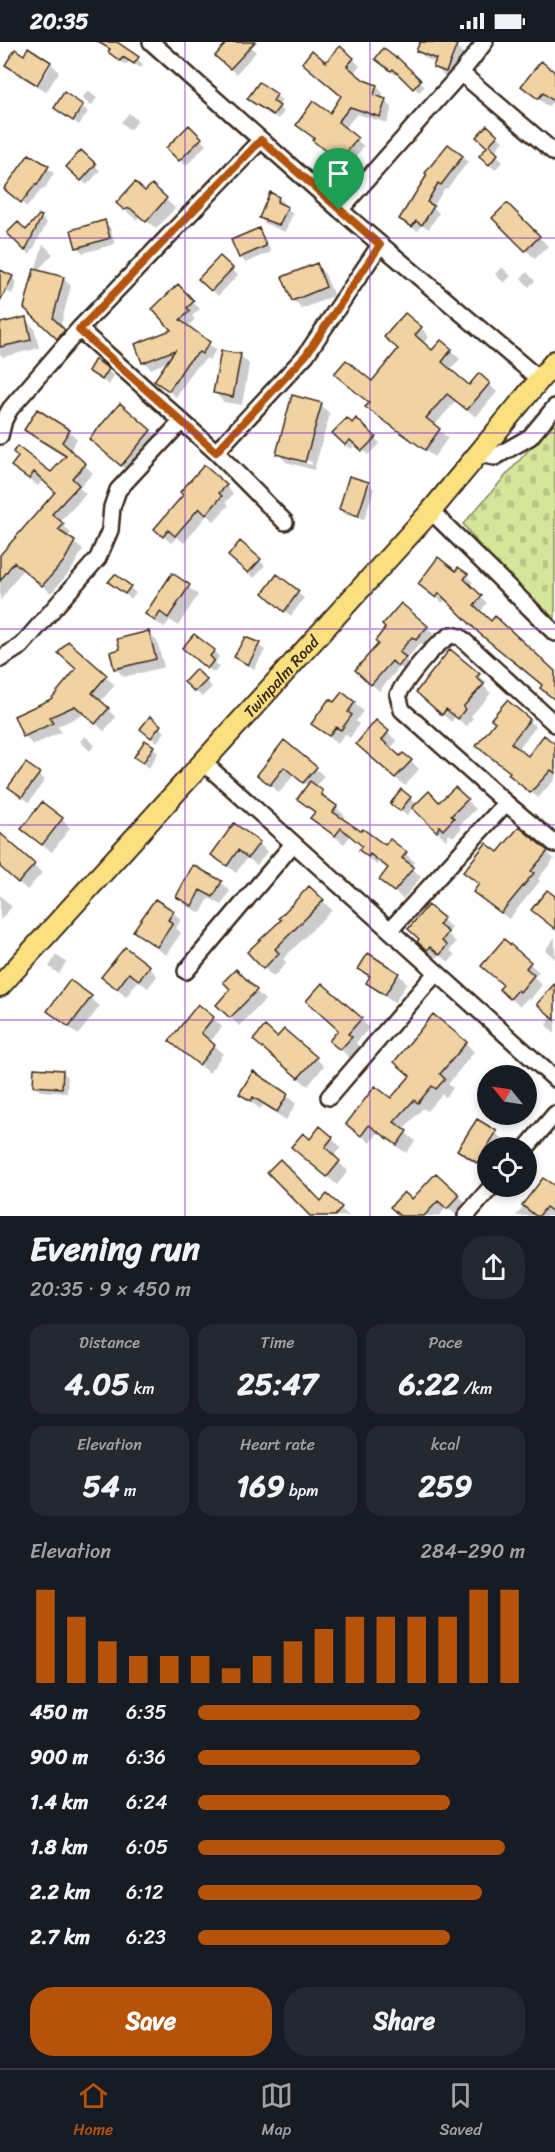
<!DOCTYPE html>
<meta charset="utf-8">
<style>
body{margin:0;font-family:Sriracha,sans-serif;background:#242831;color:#f1f3f6;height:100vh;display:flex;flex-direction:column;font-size:22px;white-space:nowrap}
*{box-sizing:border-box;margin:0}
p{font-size:20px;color:#9ea1a6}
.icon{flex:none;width:33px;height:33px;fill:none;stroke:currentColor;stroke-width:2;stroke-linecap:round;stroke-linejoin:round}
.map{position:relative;height:1174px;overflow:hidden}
.drawer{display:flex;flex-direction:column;background:#171b24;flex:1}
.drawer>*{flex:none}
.needle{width:39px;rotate:300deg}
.buttons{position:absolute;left:477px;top:1023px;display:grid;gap:12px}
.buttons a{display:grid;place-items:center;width:60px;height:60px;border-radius:50%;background:#171b24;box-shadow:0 3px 9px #0003;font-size:30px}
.pin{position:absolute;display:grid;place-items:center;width:51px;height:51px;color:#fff;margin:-62px -26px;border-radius:50% 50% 50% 0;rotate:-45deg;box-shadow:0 0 6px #0007}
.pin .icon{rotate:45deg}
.round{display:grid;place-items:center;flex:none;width:63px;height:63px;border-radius:24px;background:#242831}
.overview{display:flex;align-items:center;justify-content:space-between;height:102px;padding:0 30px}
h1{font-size:33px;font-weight:700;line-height:45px}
.stats{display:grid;grid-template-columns:repeat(3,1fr);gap:9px;height:102px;padding:6px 30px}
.stats div{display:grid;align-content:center;border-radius:15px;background:#242831;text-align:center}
.stats b{font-size:30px;font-weight:700}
.stats small{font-size:16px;font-weight:400}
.stats p{font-size:16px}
.chart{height:168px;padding:12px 30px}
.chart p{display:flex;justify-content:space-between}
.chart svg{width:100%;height:108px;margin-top:6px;stroke:#b45309;stroke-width:6}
.primary-button{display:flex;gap:12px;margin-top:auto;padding:12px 30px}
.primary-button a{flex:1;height:69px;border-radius:24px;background:#b45309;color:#fff;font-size:24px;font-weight:700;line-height:69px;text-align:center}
.primary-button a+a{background:#242831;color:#f1f3f6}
ul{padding:0 30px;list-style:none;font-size:20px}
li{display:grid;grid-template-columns:96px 72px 1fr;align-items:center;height:45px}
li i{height:15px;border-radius:8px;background:#b45309}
.status{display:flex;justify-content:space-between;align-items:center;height:42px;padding:0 30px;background:#171b24;direction:ltr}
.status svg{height:16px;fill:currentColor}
.menu{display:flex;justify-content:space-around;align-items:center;height:84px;border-top:2px solid #363941;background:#171b24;font-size:16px;color:#9ea1a6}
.menu a{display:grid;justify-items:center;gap:3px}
.menu .active{color:#b45309}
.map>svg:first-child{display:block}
.cemetery{fill:url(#cemetery-stones);stroke:#88885c;stroke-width:1.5}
.shadow{fill:#0003;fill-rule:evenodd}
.building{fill:#f1d3a3;stroke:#3b2a1e;stroke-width:1.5}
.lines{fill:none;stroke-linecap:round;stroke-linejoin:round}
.minor-casing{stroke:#3b2a1e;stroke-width:20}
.major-casing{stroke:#3b2a1e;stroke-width:24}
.minor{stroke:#fff;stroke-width:15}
.major{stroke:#fbe080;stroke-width:20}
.route-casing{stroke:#fff;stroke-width:12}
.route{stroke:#b45309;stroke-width:8}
.grid{fill:none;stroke:#7b2cbf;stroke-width:1.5;stroke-opacity:0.55}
.labels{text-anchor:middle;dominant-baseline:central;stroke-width:4.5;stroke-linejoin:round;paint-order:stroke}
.street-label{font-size:16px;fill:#3b2a1e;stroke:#fff}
</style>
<div class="status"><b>20:35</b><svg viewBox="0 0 49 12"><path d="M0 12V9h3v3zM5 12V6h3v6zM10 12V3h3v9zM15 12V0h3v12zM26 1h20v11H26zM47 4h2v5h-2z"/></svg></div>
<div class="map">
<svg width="555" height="1174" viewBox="0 0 555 1174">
<defs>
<pattern id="cemetery-stones" width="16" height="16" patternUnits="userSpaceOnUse" patternTransform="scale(1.5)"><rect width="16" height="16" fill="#d5e69a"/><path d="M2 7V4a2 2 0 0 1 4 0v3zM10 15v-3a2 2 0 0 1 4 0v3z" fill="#b8c584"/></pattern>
</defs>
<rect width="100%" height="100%" fill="#fff"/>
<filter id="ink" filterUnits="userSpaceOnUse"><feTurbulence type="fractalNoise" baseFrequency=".0167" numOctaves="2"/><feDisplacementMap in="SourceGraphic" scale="12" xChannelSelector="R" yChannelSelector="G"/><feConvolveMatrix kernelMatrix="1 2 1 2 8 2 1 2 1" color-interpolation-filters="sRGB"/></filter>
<g filter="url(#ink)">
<path class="cemetery" d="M555 378V582L502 533 463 482Z"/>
<path class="shadow" d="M97 0H115L143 22 141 26 129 19 126 23 116 16 110 10 111 9Z
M229 0H246L256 10 236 32 217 13Z
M421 0H445L456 4 465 13 455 38 443 33 434 24 436 21 427 17 418 9Z
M383 8 425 44 419 50 398 31 396 33 382 22Z
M25 15 49 21 35 43 16 32 7 23Z
M353 17 360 24 353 31 363 40 376 44 383 51 382 57 392 65 387 81 357 72 344 87 364 104 347 126 298 83 331 73 342 55 327 22Z
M52 22 59 30 46 50 37 45Z
M555 32V60L553 59 548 65 532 52Z
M259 42 282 58 278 64 284 70 278 77 249 57Z
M88 49 97 56 91 64 82 56Z
M82 64 88 70 79 83 56 66Z
M129 71 138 79 130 88 121 80Z
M189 85 206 103 186 124 168 106Z
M497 94 503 99 494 110 503 119 495 128 481 114 489 105 478 95Z
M29 114 54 131 44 148 42 147 27 165 11 152Z
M462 115 468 120 447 147 445 146 433 165 439 171 429 187 422 183 418 189 407 182 401 176Z
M95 123 100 129 87 143 73 131Z
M152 144 175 166 156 187 140 173 136 178 118 161 145 151Z
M271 152 279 156 284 162 283 164 293 172 285 190 266 182 260 176Z
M507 163 548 204 535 217 494 176Z
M40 175 47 181 30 213 9 191 26 190Z
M104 180 110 185 115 202 83 211 77 205Z
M258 188 264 194 271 210 246 221 240 215Z
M43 202 53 212 38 228 36 226Z
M220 216 238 233 218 254 201 237Z
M316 223 325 232 334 254 302 267 293 258Z
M502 225 511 234 504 241 495 232Z
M527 230 535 239 529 245 521 236Z
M12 235 17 241 12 252 0 246Z
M63 236 71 244 60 286 72 297 66 304 26 265Z
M178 245 200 267 192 274 195 277 187 285 216 308 209 318 207 316 194 328 176 355 156 339 169 319 151 327 144 320 174 288Z
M25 277 34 286 39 306 3 315 0 312V283Z
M421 286 429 295 423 302 432 310 441 300 460 317 449 329 469 345 489 342 497 350 476 375 456 359 434 384 448 396 434 415 376 373 367 365 370 362 372 342Z
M240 313 249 322 242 363 224 360 215 351Z
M95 319 114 334 109 343 89 329Z
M321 363 330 372 314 428 286 420 278 411ZM286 413 312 420V423L286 416Z
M356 378 380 401 368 413 356 402 351 407 334 391 352 383Z
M26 388 69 389 77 397 70 409 93 431 79 446 86 452 60 480 71 491 67 495 83 508 72 527 51 551 23 527 0 559V516L57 450 43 437 38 444 13 424 51 432 66 416 34 396Z
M150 389 159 397 130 431 100 406Z
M368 441 374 447 364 478 346 473 340 467Z
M226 444 233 452 226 460 229 463 214 479 207 473 184 501 177 495 171 501 156 487Z
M259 518 265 523 254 536 236 519Z
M459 527 473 540 470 544 487 561 480 570 555 631V658L543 644 446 556 443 561 420 542 456 531Z
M173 533 198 553 178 584 170 578 164 586 147 572Z
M277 534 304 556 291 574 270 557Z
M116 545 130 546 136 551 131 557Z
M427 585 434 593 424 604 420 601 406 618 412 624 406 631 400 625 379 649 364 635 380 602Z
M148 590 157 599 164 625 124 635 115 626 121 609Z
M247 596 265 608 254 627 236 615Z
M68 602 115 643 100 660 116 675 104 689 85 672 58 684 61 690 33 703 24 694 78 628Z
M214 609 219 615 215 621 219 625 214 631 190 612Z
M196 629 212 645 202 655 186 640Z
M479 633 487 641 484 644 491 651 471 674 473 676 467 684 455 675 451 680 427 658Z
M507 660 536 685 517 708 528 716 555 703V737L538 756 517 738 497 680Z
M354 661 363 669 356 679 359 682 350 696 345 692 338 702 313 682 334 662Z
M376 680 397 699 390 707 400 716 411 719 419 727 405 744 366 711Z
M160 685 165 690 157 700 147 692Z
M85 694 95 703 90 709 80 699Z
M285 700 324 734 316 745 345 774 342 778 385 805 390 799 415 820 411 825 421 835 403 857 381 838 389 827 379 820 377 823 369 817 361 808 364 805 350 794 344 802 312 776 316 771 299 757 308 744 294 733 279 751 259 732Z
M153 705 158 711 149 726 135 715Z
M26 723 45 738 29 760 16 750Z
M455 747 476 767 459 784 462 786 453 795 449 792 446 798 413 765 407 774 398 767 410 756 417 763 439 762Z
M62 777 70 786 52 810 23 787Z
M0 793 42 831 27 848 0 824Z
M259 801 267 810 257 823 247 816 236 831 213 812Z
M547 810 554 817 538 837 540 839 509 877 482 857 480 843 465 830 498 812Z
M221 840 230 849 222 863 209 856 201 871 187 864 178 855Z
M309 846 332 868 283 917 287 921 273 935 249 910 283 878Z
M0 853 12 865 0 878Z
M428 865 452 886 448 892 456 900 450 908 455 913 449 920 439 912 436 916 419 900Z
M173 870 181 878 176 886 181 891 166 913 144 897 135 889Z
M555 895V917L545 908Z
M504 899 539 930 534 935 542 943 530 958 528 956 520 964 510 956 505 944Z
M56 913 66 920 59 932 49 925Z
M149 925 157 934 148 946 138 939 126 955 103 935Z
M360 927 398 932 407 941 394 961 377 949 368 941 370 936Z
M236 929 265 958 239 984 218 963 232 947Z
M70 940 100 964 78 993 49 969Z
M555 954V992L546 983 552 975Z
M213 976 222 985 210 1000 223 1012 209 1031 180 1007Z
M361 977 369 986 356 1001 359 1005 350 1016 331 999Z
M466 1001 474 1010 448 1042 453 1046 446 1055 442 1052 427 1069 423 1066 403 1088 415 1099 406 1111 378 1091 370 1101 348 1082 391 1058 411 1034Z
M263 1007 316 1016 324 1024 308 1044Z
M63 1030 68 1035 67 1051 40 1049 34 1044Z
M240 1051 287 1053 296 1062 286 1078 263 1063 260 1067Z
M320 1086 341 1105 333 1115 348 1129 337 1143 302 1113 310 1099Z
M496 1091 505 1099 501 1106H488L486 1128 468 1117 459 1108Z
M543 1138 555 1146V1174H516Z
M327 1154 341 1167 349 1174H310Z
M459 1154 467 1161 456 1173 447 1165 439 1174H399L412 1160Z"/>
<path class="building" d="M98 0H117L139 15 134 22 123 15 120 19 108 10 110 7Z
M227 0H255L230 27 215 14Z
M420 0H449L457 3 446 30 433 25 436 17 416 9Z
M340 4 354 16 347 24 364 38 377 43 374 53 386 57 380 75 350 65 338 80 358 96 339 120 312 98 314 96 296 83 313 59 330 71 341 54 302 21 312 8 326 20Z
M28 5 51 20 37 43 5 23 15 7 24 13Z
M383 6 396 16 397 15 421 38 413 47 393 27 391 29 375 17Z
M541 19 555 30V60L543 51 538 57 521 44Z
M259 40 277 52 273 59 280 64 273 73 247 57Z
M64 50 83 63 73 79 54 66Z
M189 83 202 96 179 119 166 106Z
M487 83 498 93 489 103 498 112 489 123 479 114 487 105 476 95Z
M448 102 463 114 441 143 438 141 427 160 434 164 422 183 416 179 412 185 399 177 427 133 425 131Z
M81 108 96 122 81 139 66 125Z
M29 112 49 124 37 143 36 142 21 161 4 147Z
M135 140 145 149 152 142 167 156 146 180 130 166 124 168 116 161Z
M270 150 279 155 277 160 288 165 279 183 259 176Z
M507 161 540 194 525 209 492 176Z
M39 173 42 174 25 209 7 191 18 180 26 188Z
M105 178 110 196 76 206 71 188Z
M259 186 266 204 239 216 231 198Z
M220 214 233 226 211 249 198 237Z
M317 221 326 245 292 259 282 235Z
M34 227 64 235 53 276 65 288 57 297 24 266Z
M0 228 13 234 0 259Z
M178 242 194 259 187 266 190 269 180 278 210 300 202 312 199 310 187 321 169 349 154 339 175 308 142 321 135 302 171 288 152 267Z
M405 271 422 285 415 293 432 308 441 298 452 307 442 320 469 343 479 331 490 341 467 368 447 352 426 376 440 387 425 408 365 365 369 361 334 332 346 318 372 339 398 307 384 295Z
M26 275 31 298 0 305V281Z
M221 309 241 312 233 355 213 351Z
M95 317 109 327 102 338 88 329Z
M292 353 322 361 305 420 276 412Z
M120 361 151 388 121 424 89 397Z
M37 367 70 388 62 400 86 422 72 436 79 443 52 472 64 482 58 488 75 499 64 519 42 544 14 520 0 539V513L55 450 34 430 29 437 11 424 18 415 13 410 17 404 51 430 66 414 24 388Z
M347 376 352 381 356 376 376 395 362 409 350 398 345 403 332 391Z
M204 423 227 443 219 451 222 454 206 473 199 466 175 494 168 488 163 495 154 487 183 453 180 450Z
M349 434 369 440 358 474 339 467Z
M240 499 261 517 248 531 228 514Z
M438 515 456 529 458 525 468 532 464 537 482 554 474 563 491 579 495 574 555 629V658L540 646 542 643 480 592 439 551 436 556 418 542Z
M172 531 190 543 168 576 160 570 155 579 145 572Z
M115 532 131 544 125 552 108 540Z
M277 532 299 549 284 570 263 551Z
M401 561 428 584 416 598 412 595 399 610 406 615 398 625 392 619 371 643 355 628 378 602 375 599 385 586 382 583Z
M149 589 156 617 114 627 110 610 120 607 117 597Z
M194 592 215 608 210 614 214 618 207 627 182 606Z
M245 595 260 601 248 623 234 615Z
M68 599 107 633 92 651 109 666 95 682 75 664 50 675 53 681 23 695 14 674 51 657 76 627 58 611Z
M450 607 480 632 476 635 484 642 463 665 465 667 458 677 446 667 442 673 416 650Z
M196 627 207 638 195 650 184 640Z
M342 650 355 660 348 670 352 673 341 688 336 685 329 694 311 682 329 657 334 660Z
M507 658 530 677 511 701 528 714 544 693 555 702V731L551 728 530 751 508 732 510 730 476 704 495 680 491 677Z
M150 674 161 683 151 696 140 687Z
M376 678 389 689 382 698 400 714 403 711 412 718 395 736 356 702Z
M145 698 154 704 143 721 134 715Z
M284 698 317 725 303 741 284 725 270 743 257 733Z
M26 721 40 731 22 755 8 745Z
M310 739 322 748V753L337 764 333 770 361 789 363 787 385 803 390 797 407 810 402 816 414 825 394 850 379 838 388 826 370 812 368 815 359 808 362 804 341 786 335 794 310 776 315 770 297 757Z
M455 745 468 757 451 774 454 776 443 788 439 784 437 790 412 766 429 749 439 760Z
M401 747 411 755 400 769 390 762Z
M42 760 63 776 42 803 21 787Z
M234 781 260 800 248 816 238 808 227 824 211 813Z
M519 785 548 809 531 829 534 831 501 871 473 850 479 842 463 830 486 801 498 810Z
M0 791 35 822 18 841 0 825Z
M193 823 222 839 213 855 200 848 192 864 176 855Z
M309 844 324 858 275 907 279 911 263 927 247 910 281 878 279 876Z
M547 848 555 854V887L531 868Z
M155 857 174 869 168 878 173 881 157 905 133 889Z
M428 863 444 876 439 883 448 890 442 899 447 903 440 913 430 905 427 908 417 900 419 897 408 887Z
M504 897 531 920 526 926 534 933 520 950 518 948 510 957 499 947 503 943 481 924Z
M125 905 150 924 139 938 129 931 117 947 101 935Z
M368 911 399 931 385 953 366 941 370 934 358 927Z
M236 927 257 948 230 976 216 963 230 947 223 940Z
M70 938 92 954 69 985 47 969Z
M322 941 362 976 348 992 352 995 340 1008 329 999 338 988 306 959Z
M555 941V978L537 962Z
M198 962 214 975 201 991 215 1003 199 1023 169 999Z
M433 972 467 1000 440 1032 445 1037 436 1047 432 1044 418 1061 414 1058 394 1080 407 1089 397 1103 369 1083 361 1094 346 1082 375 1044 391 1056 410 1034 394 1020Z
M265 984 277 995 284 987 317 1015 298 1036 253 998Z
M34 1026 63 1028 62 1046 33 1044Z
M253 1029 288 1052 277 1070 253 1055 251 1059 239 1052Z
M477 1077 497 1089 477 1121 457 1108Z
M320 1084 333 1095 325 1105 340 1119 327 1135 291 1105 303 1091 310 1097Z
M280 1117 321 1159 327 1152 342 1165 335 1174H310L267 1130Z
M436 1131 460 1153 447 1167 438 1159 424 1174H400L390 1165 404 1150 412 1157Z
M543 1136 555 1144V1171L546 1165 539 1174H536L522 1163Z"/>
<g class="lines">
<defs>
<path id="minor" d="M151 0 340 168 539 337
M461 31 555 111
M340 168 461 31 485 0
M79 287 216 410 285 480
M0 394 4 378 10 367 79 287 261 98
M216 410 306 313 380 203
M477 412 495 415 530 395 555 365
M431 469 555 591
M0 617 21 604 98 516 110 488 112 465 118 448 181 380
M555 682 460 595 451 593C433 603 407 635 398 653L402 668 506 761 555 802
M203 720 555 1037
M390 888 506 761
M186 929 293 802
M329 1055 436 931
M526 1106 555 1072
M466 1174 492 1144"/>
<g id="major">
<path id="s1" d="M0 944 431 469 555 319"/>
</g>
</defs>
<use href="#minor" class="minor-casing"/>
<use href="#major" class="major-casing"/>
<use href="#minor" class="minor"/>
<use href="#major" class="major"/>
</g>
</g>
<g class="lines" filter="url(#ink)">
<defs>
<path id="route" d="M261 98 380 203 306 313 216 410 79 288Z"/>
</defs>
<use href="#route" class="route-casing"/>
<use href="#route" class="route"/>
</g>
<path class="grid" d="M185 0V1174M370 0V1174M0 196H555M0 391H555M0 587H555M0 783H555M0 978H555"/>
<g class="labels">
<g class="street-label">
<text stroke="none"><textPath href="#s1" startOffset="418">Twinpalm Road</textPath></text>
</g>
</g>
</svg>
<div class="buttons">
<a><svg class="needle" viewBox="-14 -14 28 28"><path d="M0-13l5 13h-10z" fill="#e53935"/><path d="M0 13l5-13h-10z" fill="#9ea1a6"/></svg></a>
<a><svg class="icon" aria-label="locate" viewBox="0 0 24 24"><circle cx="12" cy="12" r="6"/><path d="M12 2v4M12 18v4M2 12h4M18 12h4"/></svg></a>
</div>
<div class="pin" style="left:339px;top:168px;background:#1e9e55"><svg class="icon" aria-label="arrive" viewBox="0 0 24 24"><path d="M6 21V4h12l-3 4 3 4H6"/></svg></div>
</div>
<section class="drawer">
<div class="overview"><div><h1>Evening run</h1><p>20:35 · 9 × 450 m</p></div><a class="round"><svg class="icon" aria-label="share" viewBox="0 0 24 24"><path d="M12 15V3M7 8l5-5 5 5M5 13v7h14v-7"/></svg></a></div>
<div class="stats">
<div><p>Distance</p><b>4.05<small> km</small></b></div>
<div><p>Time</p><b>25:47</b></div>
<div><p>Pace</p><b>6:22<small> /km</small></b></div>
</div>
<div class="stats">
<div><p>Elevation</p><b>54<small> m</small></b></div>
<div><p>Heart rate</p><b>169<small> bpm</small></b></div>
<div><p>kcal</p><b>259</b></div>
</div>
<div class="chart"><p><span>Elevation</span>284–290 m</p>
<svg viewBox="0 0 160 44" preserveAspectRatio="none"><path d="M5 44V6M15 44V17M25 44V27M35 44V33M45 44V33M55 44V33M65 44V38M75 44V33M85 44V27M95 44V22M105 44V17M115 44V17M125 44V17M135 44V17M145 44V6M155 44V6"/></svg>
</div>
<ul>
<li><b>450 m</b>6:35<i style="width:68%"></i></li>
<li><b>900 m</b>6:36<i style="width:68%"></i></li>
<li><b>1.4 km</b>6:24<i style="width:77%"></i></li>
<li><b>1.8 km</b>6:05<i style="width:94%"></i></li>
<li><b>2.2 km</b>6:12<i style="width:87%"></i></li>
<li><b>2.7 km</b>6:23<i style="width:77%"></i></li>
</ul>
<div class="primary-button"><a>Save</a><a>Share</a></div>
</section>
<nav class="menu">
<a class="active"><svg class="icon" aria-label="home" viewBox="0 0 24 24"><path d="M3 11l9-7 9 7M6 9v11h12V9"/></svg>Home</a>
<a><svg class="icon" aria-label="map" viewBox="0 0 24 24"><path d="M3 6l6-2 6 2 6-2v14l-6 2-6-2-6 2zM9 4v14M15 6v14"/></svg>Map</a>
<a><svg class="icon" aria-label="saved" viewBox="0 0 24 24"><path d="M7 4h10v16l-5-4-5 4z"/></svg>Saved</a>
</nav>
